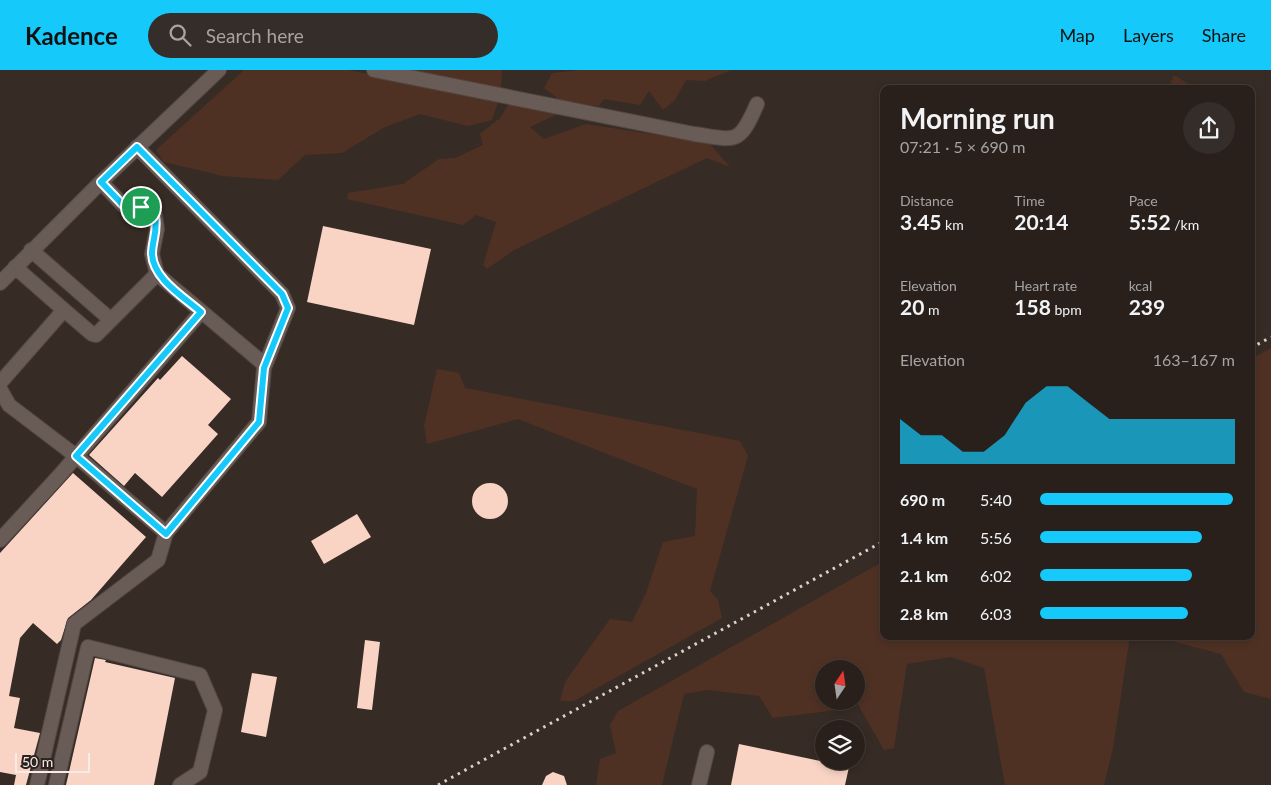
<!DOCTYPE html>
<meta charset="utf-8">
<style>
body{margin:0;font-family:Lato,sans-serif;background:#352d29;color:#f1f3f6;height:100vh;display:flex;flex-direction:column;font-size:19px;white-space:nowrap}
*{box-sizing:border-box;margin:0}
p{font-size:16px;color:#a5a3a3}
.icon{flex:none;width:28px;height:28px;fill:none;stroke:currentColor;stroke-width:2;stroke-linecap:round;stroke-linejoin:round}
.map{position:relative;flex:1;overflow:hidden}
.panel{position:absolute;left:880px;top:15px;width:375px;height:555px;display:flex;flex-direction:column;background:#29201c;border-radius:10px;box-shadow:0 2px 8px #0003,0 0 0 1px #453e3b}
.panel>*{flex:none}
.needle{width:32px;rotate:13deg}
.fabs{position:absolute;left:815px;top:590px;display:grid;gap:10px}
.fabs a{display:grid;place-items:center;width:50px;height:50px;border-radius:50%;background:#29201c;box-shadow:0 2px 8px #0003,0 0 0 1px #453e3b;font-size:25px}
.scale{position:absolute;left:15px;bottom:12px;width:75px;box-sizing:border-box;padding-left:5px;border:2px solid #f5ece9;border-top:0;font-size:14px;line-height:18px;white-space:nowrap;color:#f5ece9;-webkit-text-stroke:4px #2c211c;paint-order:stroke}
.pin{position:absolute;display:grid;place-items:center;width:42px;height:42px;color:#fff;margin:-21px;border:2px solid #fff;border-radius:50%;box-shadow:0 1px 5px #0007}
.round{display:grid;place-items:center;flex:none;width:52px;height:52px;border-radius:26px;background:#352d29}
.overview{display:flex;align-items:center;justify-content:space-between;height:85px;padding:0 20px}
h1{font-size:28px;font-weight:700;line-height:38px}
.stats{display:grid;grid-template-columns:repeat(3,1fr);gap:8px;height:85px;padding:5px 20px}
.stats div{display:grid;align-content:center}
.stats b{font-size:21px;font-weight:700}
.stats small{font-size:14px;font-weight:400}
.stats p{font-size:14px}
.chart{height:140px;padding:10px 20px}
.chart p{display:flex;justify-content:space-between}
.chart svg{width:100%;height:90px;margin-top:5px;fill:#15cafb;opacity:.7}
ul{padding:0 20px;list-style:none;font-size:16px}
li{display:grid;grid-template-columns:80px 60px 1fr;align-items:center;height:38px}
li i{height:12px;border-radius:6px;background:#15cafb}
header{display:flex;align-items:center;gap:30px;box-sizing:border-box;height:70px;padding:0 25px;background:#15cafb;color:#111}
header strong{font-size:24px}
nav{display:flex;gap:28px;margin-inline-start:auto;font-size:18px}
.search{width:350px;height:45px;background:#352d29;display:flex;align-items:center;gap:12px;box-sizing:border-box;padding:0 18px;border-radius:28px;color:#a5a3a3;font-size:19px}
.map>svg:first-child{display:block}
.green{fill:#4f3124}
.building{fill:#f9d4c5}
.lines{fill:none;stroke-linecap:round;stroke-linejoin:round}
.minor-casing{stroke:#524743;stroke-width:16}
.minor{stroke:#695c56;stroke-width:14}
.rail{stroke:#dbd2cf;stroke-width:3;stroke-dasharray:2.5 5;stroke-linecap:butt}
.route-casing{stroke:#fff;stroke-width:10}
.route{stroke:#15cafb;stroke-width:6}
</style>
<header>
<strong>Kadence</strong>
<div class="search"><svg class="icon" aria-label="search" viewBox="0 0 24 24"><circle cx="10" cy="10" r="6"/><path d="M15 15l6 6"/></svg>Search here</div>
<nav><a>Map</a><a>Layers</a><a>Share</a></nav>
</header>
<div class="map">
<svg width="1271" height="715" viewBox="0 0 1271 715">
<rect width="100%" height="100%" fill="#372b25"/>
<path class="green" d="M244 0H348L499 29 492 50 468 56 420 44 385 57 342 83 305 85 278 110 223 106 164 92 156 80Z
M398 0H502L501 20Z
M581 0H731L705 11 686 10 675 30 663 40 649 21 640 35 604 29 599 36 561 31 544 18 552 3Z
M1174 5 1197 19H1168Z
M510 32 562 42 530 57 544 69 586 54 709 73 730 97 707 88 514 180 487 199 483 195 496 152 476 145 463 155 347 129 348 123 403 114 439 89 455 88 483 75 480 64 500 48Z
M1271 278V629L1244 622 1221 584 1175 572 1170 566H1251V289Z
M437 299 459 303 465 318 740 371 748 386 710 521 718 530 722 548 574 631H560L565 612 610 549 632 552 646 523 663 472 695 466 697 419 518 349 427 374 424 356Z
M884 491V566H1130L1113 678 1104 715H1005L984 598 951 587 907 594 894 678 884 680 856 631V599H824V631H847L837 640 773 648 759 626 708 620 684 624 662 715H596L600 689 616 683 610 655 618 641Z"/>
<path class="building" d="M323 156 431 179 414 255 307 232Z
M182 286 231 329 208 355 218 364 162 427 135 403 124 416 89 385 158 308 160 310Z
M73 403 146 467 91 530 68 548 61 570 57 574 33 553 20 568 9 626 20 628 14 658 40 663 26 715H14L16 705 0 702V483Z
M472 431a18 18 0 1 1 36 0a18 18 0 1 1-36 0Z
M357 444 371 467 324 494 311 471Z
M365 570 380 572 372 640 357 638Z
M95 588 106 590 105 592 175 608 154 715H66Z
M252 603 277 607 266 667 241 662Z
M739 674 849 697 845 715H731Z
M553 702 564 706 567 715H542L546 706Z"/>
<g class="lines">
<defs>
<path id="minor" d="M374 0 694 64C736 70 739 76 757 34
M101 112 123 135 141 137 155 145 157 159 152 184 157 204 265 295
M31 180 111 250
M0 213 101 112 219 0
M64 240 92 264 96 265 157 204
M0 313 64 240 15 197
M0 319 9 335 76 386 166 463 259 352 264 298 288 238 282 224 137 77
M0 470 59 406 201 242
M37 715 74 554 158 490 166 463
M56 715 88 577 200 605 215 640 200 702 180 715
M699 715 707 682"/>
</defs>
<use href="#minor" class="minor-casing"/>
<use href="#minor" class="minor"/>
<path class="rail" d="M1251 278 1271 267
M438 715 884 471"/>
</g>
<g class="lines">
<defs>
<path id="route" d="M137 77 282 224 288 238 264 298 259 352 166 464 76 386 201 242C184 227 153 209 152 184 152 170 158 162 155 145L141 137 123 135 101 112Z"/>
</defs>
<use href="#route" class="route-casing"/>
<use href="#route" class="route"/>
</g>
</svg>
<div class="fabs">
<a><svg class="needle" viewBox="-14 -14 28 28"><path d="M0-13l5 13h-10z" fill="#e53935"/><path d="M0 13l5-13h-10z" fill="#a5a3a3"/></svg></a>
<a><svg class="icon" aria-label="layers" viewBox="0 0 24 24"><path d="M12 4l9 5-9 5-9-5zM3 14l9 5 9-5"/></svg></a>
</div>
<div class="scale">50 m</div>
<div class="pin" style="left:141px;top:137px;background:#1e9e55"><svg class="icon" aria-label="arrive" viewBox="0 0 24 24"><path d="M6 21V4h12l-3 4 3 4H6"/></svg></div>
<section class="panel">
<div class="overview"><div><h1>Morning run</h1><p>07:21 · 5 × 690 m</p></div><a class="round"><svg class="icon" aria-label="share" viewBox="0 0 24 24"><path d="M12 15V3M7 8l5-5 5 5M5 13v7h14v-7"/></svg></a></div>
<div class="stats">
<div><p>Distance</p><b>3.45<small> km</small></b></div>
<div><p>Time</p><b>20:14</b></div>
<div><p>Pace</p><b>5:52<small> /km</small></b></div>
</div>
<div class="stats">
<div><p>Elevation</p><b>20<small> m</small></b></div>
<div><p>Heart rate</p><b>158<small> bpm</small></b></div>
<div><p>kcal</p><b>239</b></div>
</div>
<div class="chart"><p><span>Elevation</span>163–167 m</p>
<svg viewBox="0 0 160 44" preserveAspectRatio="none"><path d="M0 44V22L10 30L20 30L30 38L40 38L50 30L60 14L70 6L80 6L90 14L100 22L110 22L120 22L130 22L140 22L150 22L160 22V44z"/></svg>
</div>
<ul>
<li><b>690 m</b>5:40<i style="width:99%"></i></li>
<li><b>1.4 km</b>5:56<i style="width:83%"></i></li>
<li><b>2.1 km</b>6:02<i style="width:78%"></i></li>
<li><b>2.8 km</b>6:03<i style="width:76%"></i></li>
</ul>
</section>
</div>
